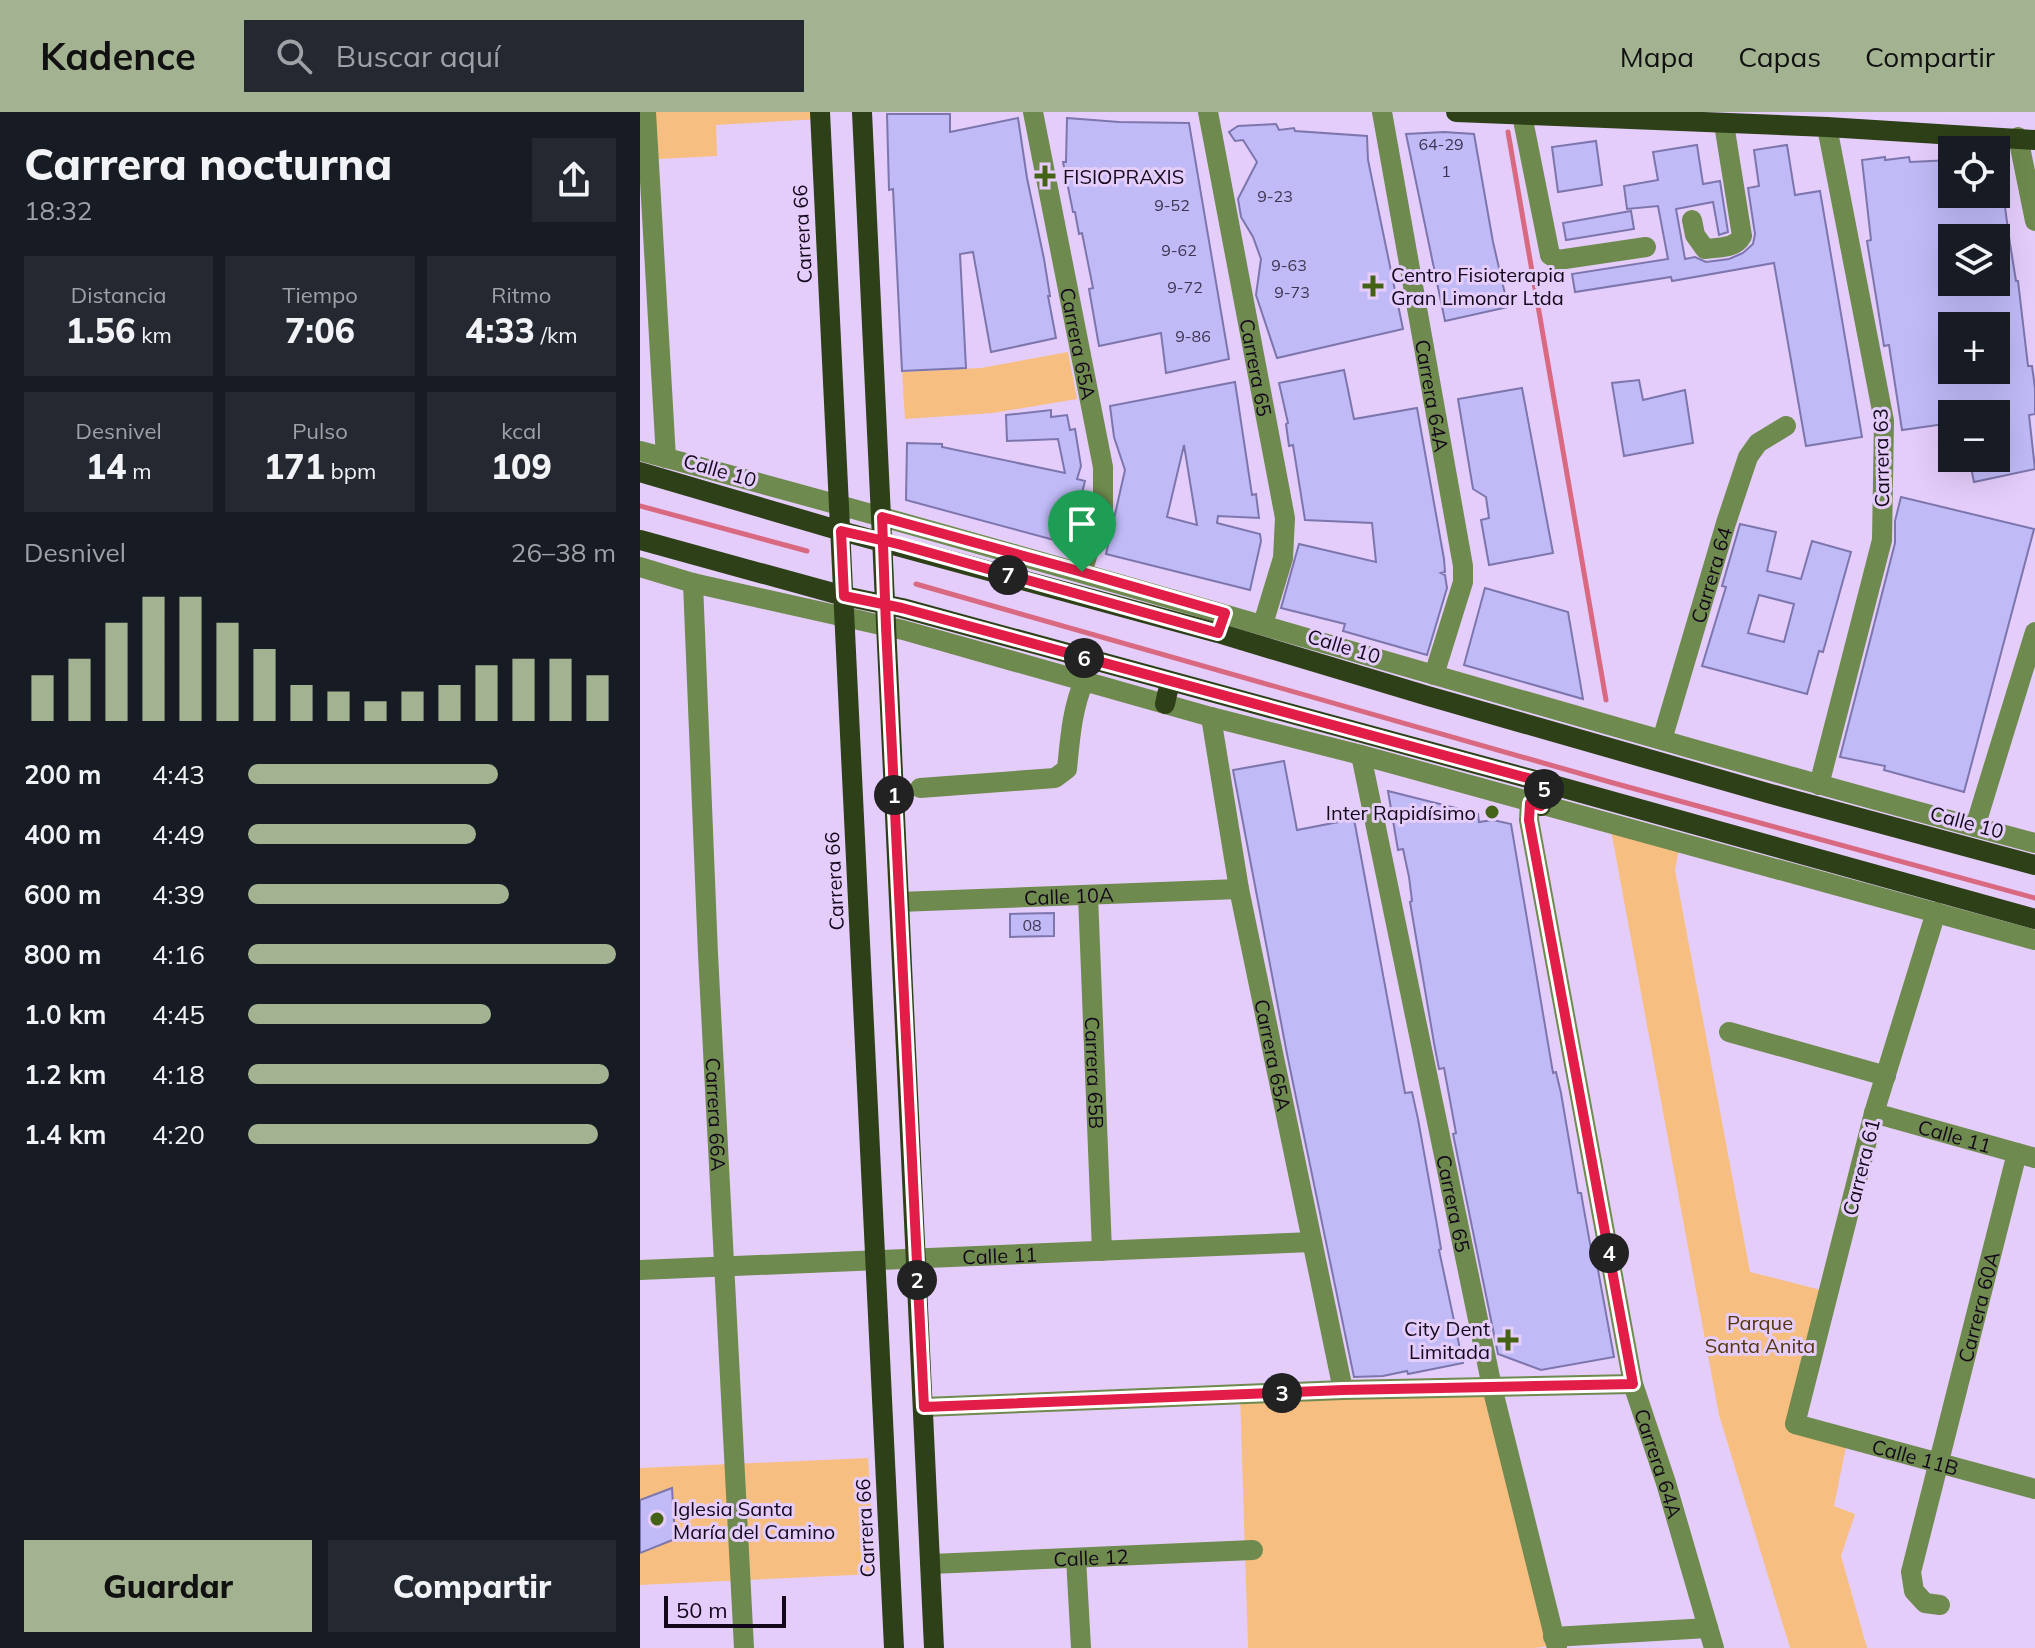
<!DOCTYPE html>
<html lang="es">
<meta charset="utf-8">
<style>
body{margin:0;font-family:Mulish,sans-serif;background:#242831;color:#f1f3f6;height:100vh;display:flex;flex-direction:column;font-size:30px;white-space:nowrap}
*{box-sizing:border-box;margin:0}
p{font-size:26px;color:#9ea1a6}
.icon{flex:none;width:44px;height:44px;fill:none;stroke:currentColor;stroke-width:2;stroke-linecap:round;stroke-linejoin:round}
.map{position:relative;flex:1;overflow:hidden}
.drawer{display:flex;flex-direction:column;background:#171b24;width:640px}
.drawer>*{flex:none}
.fabs{position:absolute;left:1298px;top:24px;display:grid;gap:16px}
.fabs a{display:grid;place-items:center;width:72px;height:72px;border-radius:0px;background:#171b24;box-shadow:0 8px 32px #0002;font-size:40px}
.scale{position:absolute;left:24px;bottom:20px;width:122px;box-sizing:border-box;padding-left:8px;border:4px solid #13081b;border-top:0;font-size:22px;line-height:28px;white-space:nowrap;color:#13081b;-webkit-text-stroke:6px #e5cdfb;paint-order:stroke}
.pin{position:absolute;display:grid;place-items:center;width:68px;height:68px;color:#fff;margin:-82px -34px;border-radius:50% 50% 50% 0;rotate:-45deg;box-shadow:0 0 8px #0007}
.pin .icon{rotate:45deg}
.km{position:absolute;width:40px;height:40px;margin:-20px;border-radius:50%;background:#222;color:#fff;font-size:22px;line-height:40px;text-align:center}
.round{display:grid;place-items:center;flex:none;width:84px;height:84px;border-radius:0px;background:#242831}
.head{display:flex;align-items:center;justify-content:space-between;height:136px;padding:0 24px}
h1{font-size:44px;font-weight:800;line-height:60px}
.figures{display:grid;grid-template-columns:repeat(3,1fr);gap:12px;height:136px;padding:8px 24px}
.figures div{display:grid;align-content:center;border-radius:0px;background:#242831;text-align:center}
.figures b{font-size:34px;font-weight:800}
.figures small{font-size:22px;font-weight:400}
.figures p{font-size:22px}
.chart{height:224px;padding:16px 24px}
.chart p{display:flex;justify-content:space-between}
.chart svg{width:100%;height:144px;margin-top:8px;stroke:#a3b291;stroke-width:6}
.primary-button{display:flex;gap:16px;margin-top:auto;padding:16px 24px}
.primary-button a{flex:1;height:92px;border-radius:0px;background:#a3b291;color:#111;font-size:32px;font-weight:800;line-height:92px;text-align:center}
.primary-button a+a{background:#242831;color:#f1f3f6}
ul{padding:0 24px;list-style:none;font-size:26px}
li{display:grid;grid-template-columns:128px 96px 1fr;align-items:center;height:60px}
li i{height:20px;border-radius:10px;background:#a3b291}
header{display:flex;align-items:center;gap:48px;box-sizing:border-box;height:112px;padding:0 40px;background:#a3b291;color:#111}
header strong{font-size:38px}
nav{display:flex;gap:44px;margin-inline-start:auto;font-size:28px}
.search{width:560px;height:72px;background:#242831;display:flex;align-items:center;gap:20px;box-sizing:border-box;padding:0 28px;border-radius:0px;color:#9ea1a6;font-size:30px}
main{display:flex;flex:1;min-height:0}
.map>svg:first-child{display:block}
.green{fill:#f6bf81}
.lines{fill:none;stroke-linecap:round;stroke-linejoin:round}
.stream{stroke:#d96980;stroke-width:5}
.building{fill:#c0baf7;stroke:#7c76ad;stroke-width:2;fill-rule:evenodd}
.minor{stroke:#6f8a4e;stroke-width:20}
.major{stroke:#2e4017;stroke-width:20}
.route-casing{stroke:#fff;stroke-width:16}
.route{stroke:#e11d48;stroke-width:10}
.poi-dot{fill:#446215;stroke:#e5cdfb;stroke-width:3}
.labels{text-anchor:middle;dominant-baseline:central;stroke-width:6;stroke-linejoin:round;paint-order:stroke}
.number-label{font-size:16px;fill:#3e3452}
.poi-label{font-size:20px;fill:#13081b;stroke:#e5cdfb;text-anchor:start}
.street-label{font-size:20px;fill:#13081b;stroke:#e5cdfb}
.park-label{font-size:20px;fill:#53340c;stroke:#e5cdfb}
</style>
<header>
<strong>Kadence</strong>
<div class="search"><svg class="icon" aria-label="search" viewBox="0 0 24 24"><circle cx="10" cy="10" r="6"/><path d="M15 15l6 6"/></svg>Buscar aquí</div>
<nav><a>Mapa</a><a>Capas</a><a>Compartir</a></nav>
</header>
<main>
<section class="drawer">
<div class="head"><div><h1>Carrera nocturna</h1><p>18:32</p></div><a class="round"><svg class="icon" aria-label="share" viewBox="0 0 24 24"><path d="M12 15V3M7 8l5-5 5 5M5 13v7h14v-7"/></svg></a></div>
<div class="figures">
<div><p>Distancia</p><b>1.56<small> km</small></b></div>
<div><p>Tiempo</p><b>7:06</b></div>
<div><p>Ritmo</p><b>4:33<small> /km</small></b></div>
</div>
<div class="figures">
<div><p>Desnivel</p><b>14<small> m</small></b></div>
<div><p>Pulso</p><b>171<small> bpm</small></b></div>
<div><p>kcal</p><b>109</b></div>
</div>
<div class="chart"><p><span>Desnivel</span>26–38 m</p>
<svg viewBox="0 0 160 44" preserveAspectRatio="none"><path d="M5 44V30M15 44V25M25 44V14M35 44V6M45 44V6M55 44V14M65 44V22M75 44V33M85 44V35M95 44V38M105 44V35M115 44V33M125 44V27M135 44V25M145 44V25M155 44V30"/></svg>
</div>
<ul>
<li><b>200 m</b>4:43<i style="width:68%"></i></li>
<li><b>400 m</b>4:49<i style="width:62%"></i></li>
<li><b>600 m</b>4:39<i style="width:71%"></i></li>
<li><b>800 m</b>4:16<i style="width:100%"></i></li>
<li><b>1.0 km</b>4:45<i style="width:66%"></i></li>
<li><b>1.2 km</b>4:18<i style="width:98%"></i></li>
<li><b>1.4 km</b>4:20<i style="width:95%"></i></li>
</ul>
<div class="primary-button"><a>Guardar</a><a>Compartir</a></div>
</section>
<div class="map">
<svg width="1395" height="1536" viewBox="0 0 1395 1536">
<rect width="100%" height="100%" fill="#e5cdfb"/>
<path class="green" d="M0 0H180L181 7 76 13 77 44 0 48Z
M428 240 437 287 353 301 265 307 262 260 341 256Z
M970 713 1040 731 1035 758 1110 1160 1189 1180 1155 1312 1208 1325 1194 1394 1215 1402 1201 1444 1227 1536H1150L1079 1303Z
M852 1275 916 1533 895 1536H608L600 1282Z
M228 1346 235 1462 0 1473V1441L32 1376 0 1388V1356Z"/>
<g class="lines">
<path class="stream" d="M868 20 966 588
M0 394 167 439
M276 472 977 672 1395 786"/>
</g>
<path class="building" d="M247 2H310V20L378 6 387 66 404 147 410 184H408L416 226 351 240 333 140 320 142 326 256 262 259 253 77 249 78Z
M427 6 479 10 549 11 589 247 526 261 521 221 459 234 449 177 453 176 442 121 439 122 435 100H433L423 50H426Z
M636 12 639 18 654 16 655 19 727 24 728 48 763 217 637 246 616 183 621 147 613 125 601 105 598 87 617 50 603 28 595 29 589 20 598 14Z
M804 20 834 22 853 130 868 195 805 209 766 22Z
M956 29 962 73 918 80 912 35Z
M1057 33 1063 72 1080 69 1088 120 1079 123 1073 90 1036 97 1045 147 1055 145 1066 150 1089 147 1103 141 1113 132 1115 122 1108 76 1119 74 1114 38 1147 33 1155 83 1180 79 1222 325 1166 334 1134 151 1032 169 1031 165 935 180 932 162 1028 147 1018 94 987 97 984 74 1018 68 1013 40Z
M1245 45V48L1269 45 1270 50 1312 48V82H1367L1369 95H1365L1369 125 1376 169H1378L1388 254H1392L1395 276V302L1389 303 1395 357 1334 370 1329 346H1356V302H1312V311L1262 318 1249 233 1244 234 1227 129 1231 128 1222 48ZM1356 124V170H1312V126ZM1310 214H1356V258H1312Z
M991 99 994 117 926 128 923 111Z
M704 258 714 307 777 296 804 447 805 460 801 461 805 463 807 476 787 543 703 519 705 512 641 496 659 432 736 450 732 411 665 408 653 333 649 334 646 312 648 311 639 271Z
M999 268 1003 288 1045 278 1053 331 984 344 972 271Z
M595 270 612 383 616 382 619 406 578 404 577 411 620 422 621 429 610 478 466 442 485 358 474 325 470 294ZM544 333 557 413 527 405Z
M882 276 913 441 849 453 841 408 849 406 846 385 833 377 818 287Z
M411 298V305L427 303 430 318 435 317 441 354 437 367 445 369 429 432 266 388 267 331 302 332V335L425 361 418 327 367 329 366 303Z
M1261 385 1394 417 1324 680 1244 658 1245 654 1200 645 1255 431V409Z
M1100 412 1136 420 1127 459 1161 467 1172 429 1211 440 1183 540 1179 539 1167 582 1062 554 1086 475 1082 474ZM1119 483 1154 492 1144 530 1108 521Z
M845 476 928 500 943 587 824 553Z
M644 649 657 718 714 707 765 981 772 980 778 1007 797 1113 801 1137 799 1138 823 1251 768 1262 767 1259 743 1264 714 1265 647 942 593 658Z
M748 679 824 698 825 704 838 702 839 710 853 708 871 712 913 961 916 960 921 981 938 1081H941L951 1137 954 1136 974 1245 901 1258 858 1242 813 1022 816 1021 804 956 799 957 794 931 770 790 772 789 769 765 763 737 758 738Z
M414 801V824L370 825V802Z
M32 1376 35 1427 0 1441V1388Z"/>
<g class="lines">
<g class="minor">
<path d="M6 0 26 346"/>
<path id="s1" d="M393 0 463 355V395L442 460"/>
<path id="s2" d="M568 0 645 406 643 446 623 512"/>
<path id="s3" d="M742 0 823 454V470L794 563"/>
<path d="M882 3 910 143 918 148 1006 135"/>
<path d="M1378 25 1395 109"/>
<path d="M1052 108 1055 123 1065 137C1079 135 1095 137 1102 124L1084 12"/>
<path d="M0 339C467 463 928 607 1395 731"/>
<path d="M0 455 53 471 263 518 571 605 721 643 1395 828"/>
<path id="s4" d="M53 471 68 842 104 1536"/>
<path id="s5" d="M571 605 599 777 703 1278"/>
<path id="s6" d="M1022 628 1086 411 1108 345 1118 331 1146 314"/>
<path id="s7" d="M721 643 852 1275 917 1536"/>
<path d="M1179 673 1242 428 1244 309 1187 15"/>
<path d="M280 676 415 666 427 657C430 627 432 597 444 569"/>
<path id="s8" d="M890 691 889 708 993 1272 1026 1371 1074 1536"/>
<path d="M1335 715 1395 520"/>
<path id="s9" d="M448 783 462 1139"/>
<path id="s10" d="M259 790 599 777"/>
<path id="s11" d="M1296 800 1234 1001 1155 1312 1395 1377"/>
<path d="M1089 920 1246 964"/>
<path id="s12" d="M1234 1001 1395 1046"/>
<path id="s13" d="M0 1158 672 1130"/>
<path d="M284 1295 703 1278 993 1272"/>
<path d="M436 1446 441 1536"/>
<path id="s14" d="M291 1452 613 1438"/>
<path id="s15" d="M1300 1493 1285 1491 1274 1479 1271 1460 1377 1041"/>
<path d="M913 1525 1068 1516"/>
</g>
<path class="major" d="M180 0 254 1536
M222 0 294 1536
M816 0 1187 15 1395 28
M0 360 201 419 578 521 788 584 1131 682 1395 753
M0 428 204 484 262 496 906 671 1395 807
M525 592 530 569
M901 694 906 671"/>
</g>
<g class="lines">
<defs>
<path id="route" d="M442 460 242 405C243 442 245 478 246 515L284 1295 703 1278 993 1272 889 708 890 691 901 694 906 671 262 496 204 484 201 419 258 432 578 521 585 501 442 460"/>
</defs>
<use href="#route" class="route-casing"/>
<use href="#route" class="route"/>
</g>
<g class="poi-dot">
<path d="M401 52h8v8h8v8h-8v8h-8v-8h-8v-8h8z"/>
<path d="M729 162h8v8h8v8h-8v8h-8v-8h-8v-8h8z"/>
<circle cx="852" cy="700" r="8"/>
<path d="M864 1216h8v8h8v8h-8v8h-8v-8h-8v-8h8z"/>
<circle cx="17" cy="1407" r="8"/>
</g>
<g class="labels">
<g class="number-label">
<text x="801" y="32">64-29</text>
<text x="806" y="59">1</text>
<text x="635" y="84">9-23</text>
<text x="532" y="93">9-52</text>
<text x="539" y="138">9-62</text>
<text x="649" y="153">9-63</text>
<text x="545" y="175">9-72</text>
<text x="652" y="180">9-73</text>
<text x="553" y="224">9-86</text>
<text x="392" y="813">08</text>
</g>
<g class="poi-label">
<text x="423" y="64">FISIOPRAXIS</text>
<text x="751" y="162">Centro Fisioterapia<tspan x="751" dy="23">Gran Limonar Ltda</tspan></text>
<text x="836" y="700" text-anchor="end">Inter Rapidísimo</text>
<text x="850" y="1216" text-anchor="end">City Dent<tspan x="850" dy="23">Limitada</tspan></text>
<text x="33" y="1396">Iglesia Santa<tspan x="33" dy="23">María del Camino</tspan></text>
</g>
<g class="street-label">
<text transform="translate(162 122) rotate(-93)">Carrera 66</text>
<text stroke="none"><textPath href="#s1" startOffset="236">Carrera 65A</textPath></text>
<text stroke="none"><textPath href="#s2" startOffset="260">Carrera 65</textPath></text>
<text stroke="none"><textPath href="#s3" startOffset="288">Carrera 64A</textPath></text>
<text transform="translate(1241 346) rotate(-91)">Carrera 63</text>
<text transform="translate(80 358) rotate(16)">Calle 10</text>
<text stroke="none"><textPath href="#s6" startOffset="172">Carrera 64</textPath></text>
<text transform="translate(704 534) rotate(17)">Calle 10</text>
<text transform="translate(1327 710) rotate(15)">Calle 10</text>
<text transform="translate(194 769) rotate(-93)">Carrera 66</text>
<text stroke="none"><textPath href="#s10" startOffset="170">Calle 10A</textPath></text>
<text stroke="none"><textPath href="#s5" startOffset="344">Carrera 65A</textPath></text>
<text stroke="none"><textPath href="#s9" startOffset="178">Carrera 65B</textPath></text>
<text stroke="none"><textPath href="#s4" startOffset="532">Carrera 66A</textPath></text>
<text stroke="none"><textPath href="#s12" startOffset="84">Calle 11</textPath></text>
<text transform="translate(1221 1055) rotate(-76)">Carrera 61</text>
<text stroke="none"><textPath href="#s7" startOffset="458">Carrera 65</textPath></text>
<text stroke="none"><textPath href="#s13" startOffset="360">Calle 11</textPath></text>
<text stroke="none"><textPath href="#s15" startOffset="324">Carrera 60A</textPath></text>
<text stroke="none"><textPath href="#s11" startOffset="656">Calle 11B</textPath></text>
<text stroke="none"><textPath href="#s8" startOffset="674">Carrera 64A</textPath></text>
<text transform="translate(225 1416) rotate(-93)">Carrera 66</text>
<text stroke="none"><textPath href="#s14" startOffset="160">Calle 12</textPath></text>
</g>
<g class="park-label">
<text x="1120" y="1210">Parque<tspan x="1120" dy="23">Santa Anita</tspan></text>
</g>
</g>
</svg>
<div class="fabs">
<a><svg class="icon" aria-label="locate" viewBox="0 0 24 24"><circle cx="12" cy="12" r="6"/><path d="M12 2v4M12 18v4M2 12h4M18 12h4"/></svg></a>
<a><svg class="icon" aria-label="layers" viewBox="0 0 24 24"><path d="M12 4l9 5-9 5-9-5zM3 14l9 5 9-5"/></svg></a>
<a>+</a>
<a>−</a>
</div>
<div class="scale">50 m</div>
<div class="pin" style="left:442px;top:460px;background:#1e9e55"><svg class="icon" aria-label="arrive" viewBox="0 0 24 24"><path d="M6 21V4h12l-3 4 3 4H6"/></svg></div>
<b class="km" style="left:254px;top:683px">1</b>
<b class="km" style="left:277px;top:1168px">2</b>
<b class="km" style="left:642px;top:1281px">3</b>
<b class="km" style="left:969px;top:1141px">4</b>
<b class="km" style="left:904px;top:677px">5</b>
<b class="km" style="left:444px;top:546px">6</b>
<b class="km" style="left:368px;top:463px">7</b>
</div>
</main>
